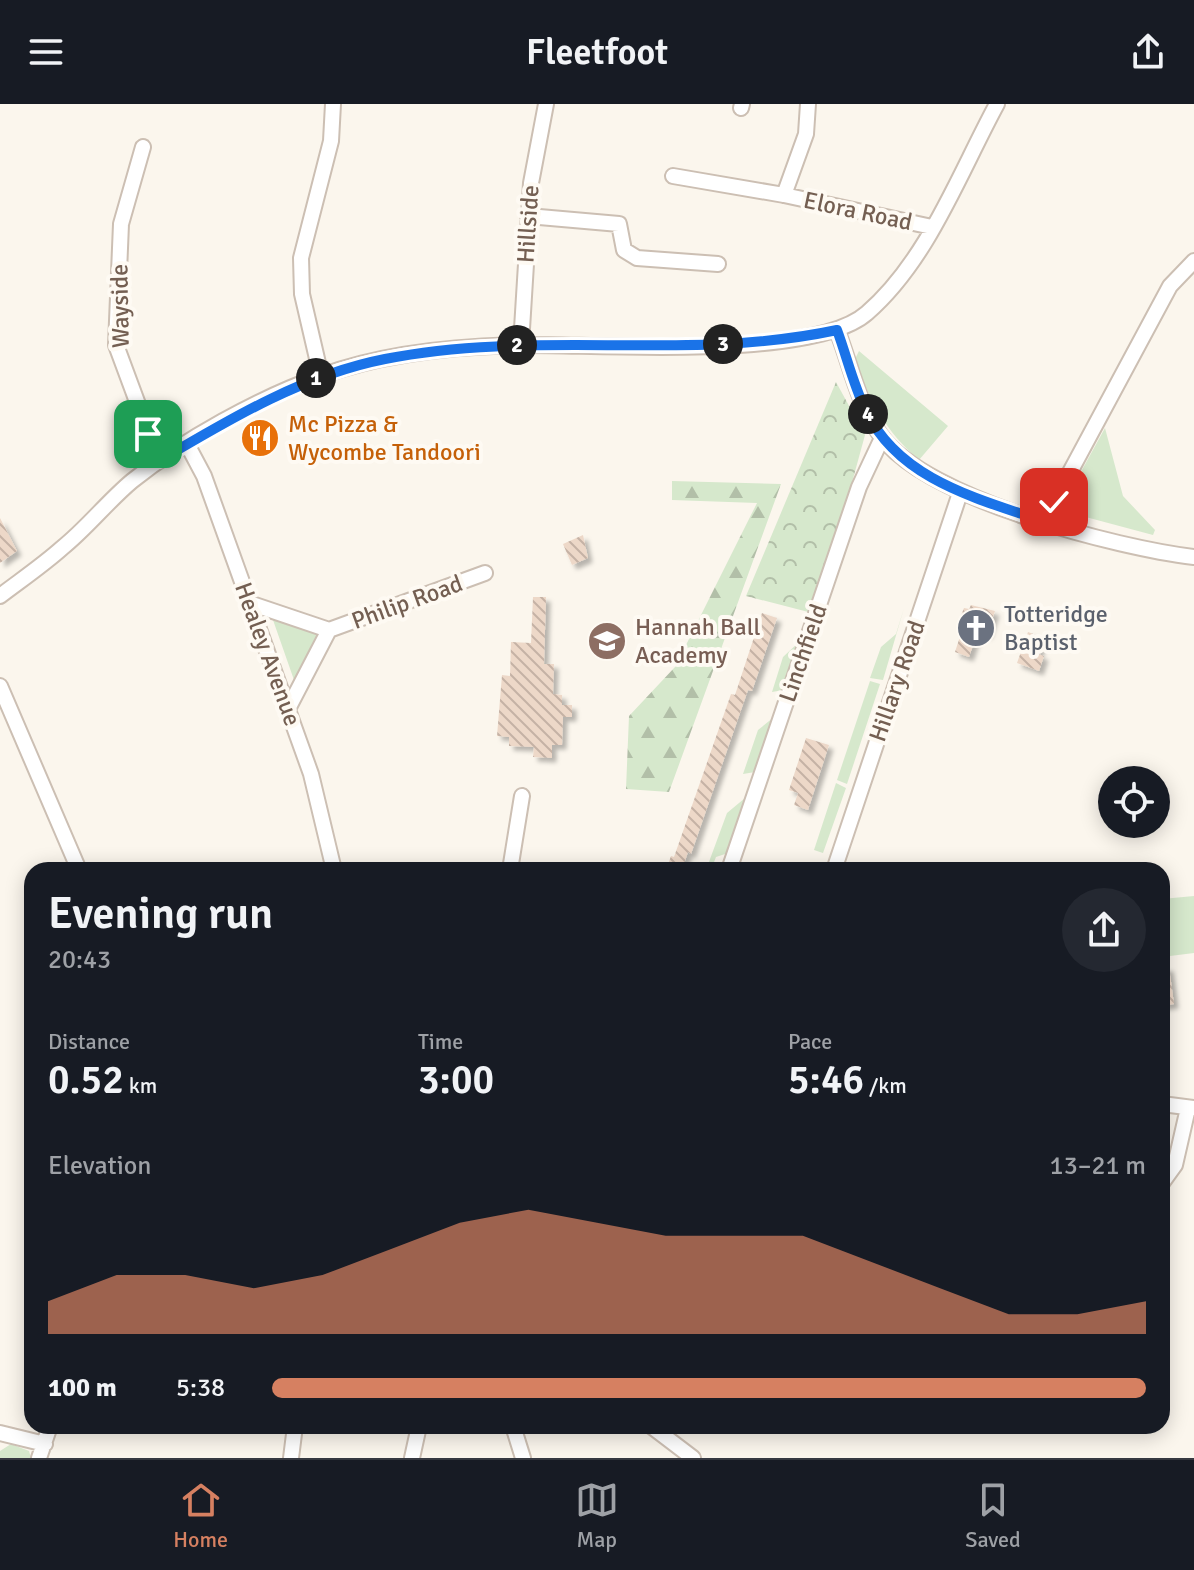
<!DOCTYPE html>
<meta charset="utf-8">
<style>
body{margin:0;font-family:Signika,sans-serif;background:#242831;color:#f1f3f6;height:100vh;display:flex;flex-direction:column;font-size:30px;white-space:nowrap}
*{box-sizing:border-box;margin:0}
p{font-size:26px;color:#9ea1a6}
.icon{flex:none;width:44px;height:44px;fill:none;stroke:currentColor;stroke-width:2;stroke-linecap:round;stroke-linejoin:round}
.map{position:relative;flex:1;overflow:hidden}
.drawer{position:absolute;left:24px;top:758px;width:1146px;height:572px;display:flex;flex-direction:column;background:#171b24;border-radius:24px;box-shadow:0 4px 20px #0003}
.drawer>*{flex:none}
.buttons{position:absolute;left:1098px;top:662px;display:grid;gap:16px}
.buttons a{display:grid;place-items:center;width:72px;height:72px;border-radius:50%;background:#171b24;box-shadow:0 4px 20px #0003;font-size:40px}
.pin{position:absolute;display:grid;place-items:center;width:68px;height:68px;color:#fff;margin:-34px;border-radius:16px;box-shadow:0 4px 12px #0006}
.km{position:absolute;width:40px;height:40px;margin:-20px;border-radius:50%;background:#222;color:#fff;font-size:22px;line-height:40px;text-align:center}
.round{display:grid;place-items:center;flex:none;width:84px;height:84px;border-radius:42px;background:#242831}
.overview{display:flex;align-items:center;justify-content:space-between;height:136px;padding:0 24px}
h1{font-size:44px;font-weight:600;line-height:60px}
.metrics{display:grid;grid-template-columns:repeat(3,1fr);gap:12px;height:136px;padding:8px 24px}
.metrics div{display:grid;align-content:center}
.metrics b{font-size:40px;font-weight:600}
.metrics small{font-size:22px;font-weight:400}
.metrics p{font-size:22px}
.chart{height:224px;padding:16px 24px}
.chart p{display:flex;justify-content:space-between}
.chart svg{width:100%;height:144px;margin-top:8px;fill:#d68061;opacity:.7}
ul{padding:0 24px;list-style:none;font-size:26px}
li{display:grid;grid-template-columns:128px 96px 1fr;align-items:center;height:60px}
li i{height:20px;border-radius:10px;background:#d68061}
header{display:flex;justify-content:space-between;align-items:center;height:104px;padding:0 24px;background:#171b24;font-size:36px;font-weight:600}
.tabs{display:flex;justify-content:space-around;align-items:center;height:112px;border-top:2px solid #363941;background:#171b24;font-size:22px;color:#9ea1a6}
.tabs a{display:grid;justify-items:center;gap:4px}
.tabs .current{color:#d68061}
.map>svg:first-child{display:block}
.green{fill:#d6e8cc}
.forest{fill:url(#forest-firs)}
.park{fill:url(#park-crowns)}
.building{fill:url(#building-back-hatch);filter:url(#shadow)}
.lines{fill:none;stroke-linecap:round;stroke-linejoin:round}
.street-casing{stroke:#ccbfb3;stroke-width:18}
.street{stroke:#fff;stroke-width:14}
.route-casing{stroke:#fff;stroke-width:16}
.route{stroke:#1a73e8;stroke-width:10}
.labels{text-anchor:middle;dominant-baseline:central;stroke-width:8;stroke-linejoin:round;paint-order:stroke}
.street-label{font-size:24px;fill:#745f52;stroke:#fefaf3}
.food-label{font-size:24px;fill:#c56008;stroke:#fefaf3;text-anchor:start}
.worship-label{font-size:24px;fill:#5b616d;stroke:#fefaf3;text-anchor:start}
.education-label{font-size:24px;fill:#785e54;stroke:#fefaf3;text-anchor:start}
</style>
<header><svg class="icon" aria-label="menu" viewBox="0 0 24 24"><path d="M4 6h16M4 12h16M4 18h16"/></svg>Fleetfoot<svg class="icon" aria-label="share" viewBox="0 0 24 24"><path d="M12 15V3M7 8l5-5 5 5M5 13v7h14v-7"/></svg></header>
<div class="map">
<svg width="1194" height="1354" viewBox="0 0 1194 1354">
<defs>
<pattern id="forest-firs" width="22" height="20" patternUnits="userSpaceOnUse" patternTransform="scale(2)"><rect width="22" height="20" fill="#d6e8cc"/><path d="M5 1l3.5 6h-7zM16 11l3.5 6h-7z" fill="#b2bfa8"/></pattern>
<pattern id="park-crowns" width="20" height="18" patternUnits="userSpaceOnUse" patternTransform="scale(2)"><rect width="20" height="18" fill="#d6e8cc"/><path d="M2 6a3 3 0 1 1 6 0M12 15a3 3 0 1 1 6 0" fill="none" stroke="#b2bfa8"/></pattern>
<pattern id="building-back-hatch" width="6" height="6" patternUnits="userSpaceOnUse" patternTransform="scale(2)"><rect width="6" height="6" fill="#edd8c8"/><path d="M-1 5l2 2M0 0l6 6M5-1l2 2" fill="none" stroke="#c5b2a5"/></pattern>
<filter id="shadow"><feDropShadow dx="4.5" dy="4.5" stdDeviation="2" flood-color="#0004"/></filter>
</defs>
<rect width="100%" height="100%" fill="#fbf6ed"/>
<path class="green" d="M859 247 948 322 919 356C886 328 869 296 855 255Z
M1105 324 1123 392 1155 426 1153 431 1067 408 1066 395Z
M904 504 883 576 870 574 881 543 896 530Z
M273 516 319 530 298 575 294 576Z
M799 538 783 586 772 588 783 553Z
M870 577 880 580 847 680 837 676Z
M774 613 755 668 743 670 758 626Z
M836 679 846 684 823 749 814 746Z
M745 694 728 749 716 753 711 766H706L727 709Z
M1194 792V849L1162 853V795Z
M11 1340 29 1347 31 1354H0V1347Z"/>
<path class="forest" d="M672 377 781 380 669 688 626 685 629 612 675 563 757 399 672 396Z"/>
<path class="park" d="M836 278 865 331 816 510 746 492Z"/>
<path class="building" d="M0 414 17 447 0 459Z
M583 431 588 454 572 461 563 440Z
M533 493H546L544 560H554L553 590 562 591V601H572V613H563L562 641H552V654L533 653 534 643 509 642V633L497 632 502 571 510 572 511 538 531 539Z
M971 501 995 507 987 531 978 527 969 553 955 548 964 520 958 519 964 504 969 505Z
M762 509 777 514 752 587 748 586 691 750 688 748 682 766H666L671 752 674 753 731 590 735 591Z
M1028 528 1044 534 1038 550 1044 552 1039 567 1017 559Z
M806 634 829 641 808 706 794 701 798 689 789 686Z
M1162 863H1169L1174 900 1162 902Z"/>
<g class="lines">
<defs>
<path id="street" d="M741 4 742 0
M143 43 121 120 116 241 159 357
M673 72 784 91 932 123
M784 91 806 30 808 0
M528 112 619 120 624 146 637 154 718 160
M837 226C851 262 858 300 881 332 926 395 1118 444 1194 453
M521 241 531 79 546 0
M321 272 302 190 301 154 331 37 333 0
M187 340 204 372 311 670 334 766
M1048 419 1054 398 1170 182 1194 157
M0 492C21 476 43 461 62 444 87 424 107 398 132 377 183 336 259 294 321 272 384 249 457 242 523 241 598 240 813 257 867 209 928 156 959 70 997 0
M249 499 329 526
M0 582 79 766
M289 603 329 526 485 469
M510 766 522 692
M729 766 859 383 882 334
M834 766 960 389
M1162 1000 1194 1004
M1162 1079 1175 1061 1188 1004
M513 1322 523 1354
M651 1322 693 1354
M0 1329 45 1340
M39 1354 50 1322
M291 1354 295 1322
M412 1354 419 1322"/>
</defs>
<use href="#street" class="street-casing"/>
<use href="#street" class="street"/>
</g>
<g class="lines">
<defs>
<path id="route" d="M148 330 159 357C230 315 303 271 385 255 534 225 688 258 837 226 847 253 853 280 866 307 900 377 980 395 1048 419L1054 398"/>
</defs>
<use href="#route" class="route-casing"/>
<use href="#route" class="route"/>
</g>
<defs>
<symbol id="restaurant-disc" viewBox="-11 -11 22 22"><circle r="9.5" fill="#e8710a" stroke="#fefaf3"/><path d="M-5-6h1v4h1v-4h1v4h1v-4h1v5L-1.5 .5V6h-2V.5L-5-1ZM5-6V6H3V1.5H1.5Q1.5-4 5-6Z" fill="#fff"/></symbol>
<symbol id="church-disc" viewBox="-11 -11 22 22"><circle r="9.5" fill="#6b7280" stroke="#fefaf3"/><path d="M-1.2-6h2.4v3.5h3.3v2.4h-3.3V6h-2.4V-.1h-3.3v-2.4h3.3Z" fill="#fff"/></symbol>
<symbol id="school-disc" viewBox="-11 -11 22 22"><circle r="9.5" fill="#8d6e63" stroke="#fefaf3"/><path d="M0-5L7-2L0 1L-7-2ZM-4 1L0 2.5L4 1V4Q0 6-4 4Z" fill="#fff"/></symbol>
</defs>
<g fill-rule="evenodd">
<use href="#restaurant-disc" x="238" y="312" width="44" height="44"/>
<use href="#church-disc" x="954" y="502" width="44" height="44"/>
<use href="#school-disc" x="585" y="515" width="44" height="44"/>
</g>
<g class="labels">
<g class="street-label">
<text transform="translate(858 107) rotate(12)">Elora Road</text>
<text transform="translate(528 120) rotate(-86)">Hillside</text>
<text transform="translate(120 202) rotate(-91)">Wayside</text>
<text transform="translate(407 498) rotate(-20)">Philip Road</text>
<text transform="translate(803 549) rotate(-71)">Linchfield</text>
<text transform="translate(268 550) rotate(70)">Healey Avenue</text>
<text transform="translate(897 577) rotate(-71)">Hillary Road</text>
</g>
<g class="food-label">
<text x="288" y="320">Mc Pizza &amp;<tspan x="288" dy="28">Wycombe Tandoori</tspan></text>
</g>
<g class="worship-label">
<text x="1004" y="510">Totteridge<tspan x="1004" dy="28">Baptist</tspan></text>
</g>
<g class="education-label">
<text x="635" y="523">Hannah Ball<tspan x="635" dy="28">Academy</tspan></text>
</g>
</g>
</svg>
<div class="buttons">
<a><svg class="icon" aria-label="locate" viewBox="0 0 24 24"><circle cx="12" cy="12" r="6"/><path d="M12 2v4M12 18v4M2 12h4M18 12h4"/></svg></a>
</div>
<div class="pin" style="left:148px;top:330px;background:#1e9e55"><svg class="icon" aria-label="arrive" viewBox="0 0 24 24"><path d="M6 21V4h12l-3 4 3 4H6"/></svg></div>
<div class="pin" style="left:1054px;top:398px;background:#d93025"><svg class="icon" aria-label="check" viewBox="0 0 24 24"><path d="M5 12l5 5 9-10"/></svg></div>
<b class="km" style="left:316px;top:274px">1</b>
<b class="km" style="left:517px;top:241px">2</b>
<b class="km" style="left:723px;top:240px">3</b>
<b class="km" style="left:868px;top:310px">4</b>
<section class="drawer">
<div class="overview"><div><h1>Evening run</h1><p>20:43</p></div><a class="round"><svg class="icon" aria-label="share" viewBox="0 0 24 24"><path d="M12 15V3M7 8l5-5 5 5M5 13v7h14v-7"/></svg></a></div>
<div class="metrics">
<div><p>Distance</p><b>0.52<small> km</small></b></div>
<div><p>Time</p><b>3:00</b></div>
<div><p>Pace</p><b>5:46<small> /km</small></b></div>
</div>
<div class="chart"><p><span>Elevation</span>13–21 m</p>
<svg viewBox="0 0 160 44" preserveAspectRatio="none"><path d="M0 44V34L10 26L20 26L30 30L40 26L50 18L60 10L70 6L80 10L90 14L100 14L110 14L120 22L130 30L140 38L150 38L160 34V44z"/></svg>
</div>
<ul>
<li><b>100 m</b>5:38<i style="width:100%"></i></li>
</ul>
</section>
</div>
<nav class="tabs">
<a class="current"><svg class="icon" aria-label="home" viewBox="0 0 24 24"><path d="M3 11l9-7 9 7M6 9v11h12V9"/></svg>Home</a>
<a><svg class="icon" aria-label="map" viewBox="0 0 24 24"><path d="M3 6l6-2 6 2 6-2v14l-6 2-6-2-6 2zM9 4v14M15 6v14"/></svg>Map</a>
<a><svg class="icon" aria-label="saved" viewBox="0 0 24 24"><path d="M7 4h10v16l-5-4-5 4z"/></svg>Saved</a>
</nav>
